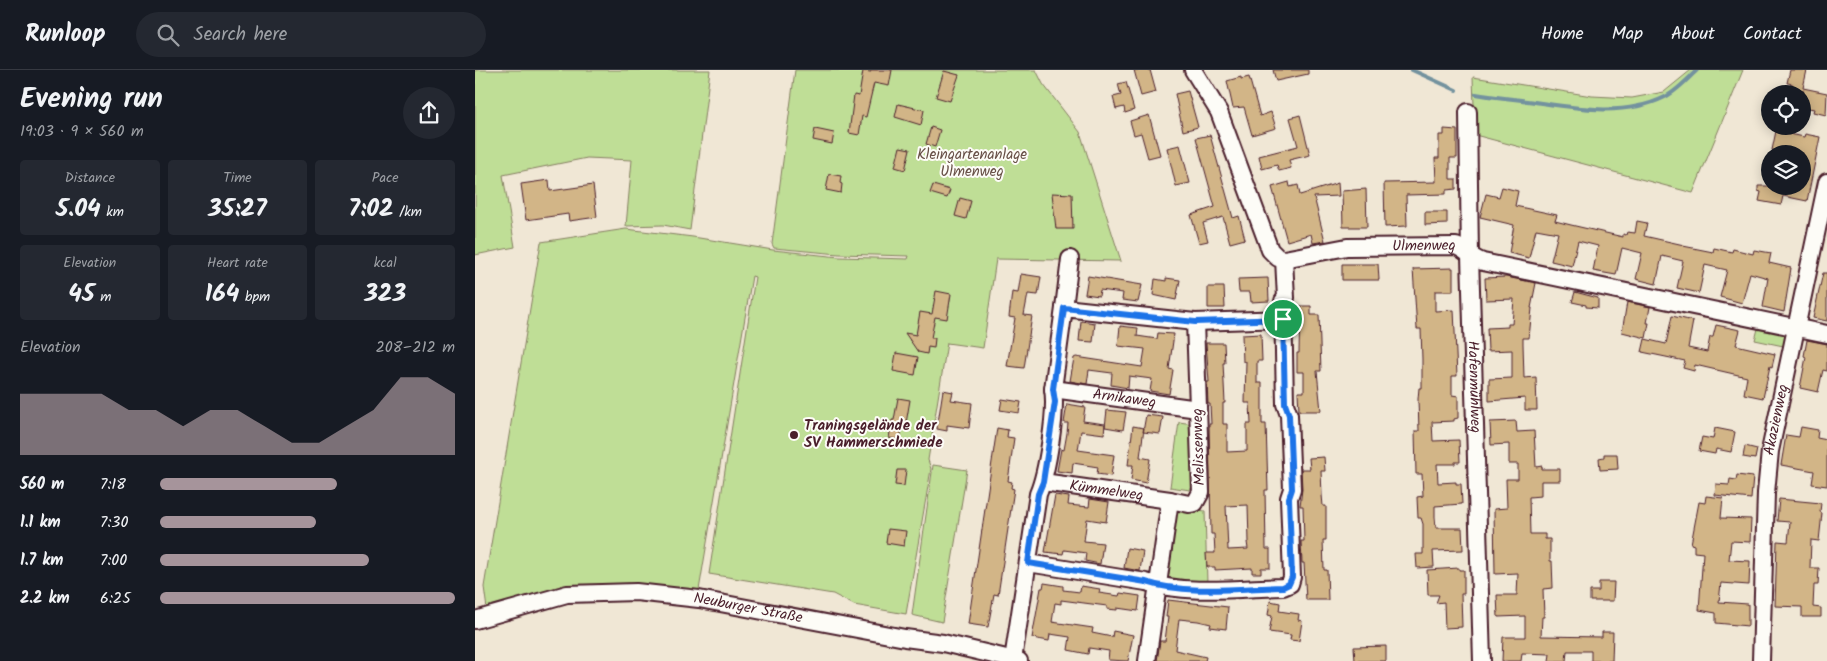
<!DOCTYPE html>
<meta charset="utf-8">
<style>
body{margin:0;font-family:Kalam,sans-serif;background:#242831;color:#f1f3f6;height:100vh;display:flex;flex-direction:column;font-size:19px;white-space:nowrap}
*{box-sizing:border-box;margin:0}
p{font-size:16px;color:#9ea1a6}
.icon{flex:none;width:28px;height:28px;fill:none;stroke:currentColor;stroke-width:2;stroke-linecap:round;stroke-linejoin:round}
.map{position:relative;flex:1;overflow:hidden}
.sheet{display:flex;flex-direction:column;background:#171b24;width:475px}
.sheet>*{flex:none}
.tools{position:absolute;left:1286px;top:15px;display:grid;gap:10px}
.tools a{display:grid;place-items:center;width:50px;height:50px;border-radius:50%;background:#171b24;box-shadow:0 2px 12px #0003;font-size:25px}
.pin{position:absolute;display:grid;place-items:center;width:42px;height:42px;color:#fff;margin:-21px;border:2px solid #fff;border-radius:50%;box-shadow:0 1px 5px #0007}
.round{display:grid;place-items:center;flex:none;width:52px;height:52px;border-radius:26px;background:#242831}
.overview{display:flex;align-items:center;justify-content:space-between;height:85px;padding:0 20px}
h1{font-size:28px;font-weight:600;line-height:38px}
.stats{display:grid;grid-template-columns:repeat(3,1fr);gap:8px;height:85px;padding:5px 20px}
.stats div{display:grid;align-content:center;border-radius:5px;background:#242831;text-align:center}
.stats b{font-size:25px;font-weight:600}
.stats small{font-size:14px;font-weight:400}
.stats p{font-size:14px}
.chart{height:140px;padding:10px 20px}
.chart p{display:flex;justify-content:space-between}
.chart svg{width:100%;height:90px;margin-top:5px;fill:#a6949b;opacity:.7}
ul{padding:0 20px;list-style:none;font-size:16px}
li{display:grid;grid-template-columns:80px 60px 1fr;align-items:center;height:38px}
li i{height:12px;border-radius:6px;background:#a6949b}
header{display:flex;align-items:center;gap:30px;box-sizing:border-box;height:70px;padding:0 25px;background:#171b24;border-bottom:1px solid #363941}
header strong{font-size:24px}
nav{display:flex;gap:28px;margin-inline-start:auto;font-size:18px}
.search{width:350px;height:45px;background:#242831;display:flex;align-items:center;gap:12px;box-sizing:border-box;padding:0 18px;border-radius:28px;color:#9ea1a6;font-size:19px}
main{display:flex;flex:1;min-height:0}
.map>svg:first-child{display:block}
.green{fill:#bfde96;stroke:#847e60}
.lines{fill:none;stroke-linecap:round;stroke-linejoin:round}
.stream{stroke:#73929e;stroke-width:4}
.building{fill:#d2b587;stroke:#4a1f2b;fill-rule:evenodd}
.minor-casing{stroke:#4a1f2b;stroke-width:20}
.minor{stroke:#fdfcf7;stroke-width:16}
.route-casing{stroke:#fff;stroke-width:10}
.route{stroke:#1a73e8;stroke-width:6}
.poi-dot{fill:#4a1f2b;stroke:#fdfcf7;stroke-width:2}
.labels{text-anchor:middle;dominant-baseline:central;stroke-width:4;stroke-linejoin:round;paint-order:stroke}
.park-label{font-size:15px;fill:#674f46;stroke:#fdfcf7}
.street-label{font-size:15px;fill:#4a1f2b;stroke:#fdfcf7}
.poi-label{font-size:15px;font-weight:bold;fill:#4a1f2b;stroke:#fdfcf7;text-anchor:start}
</style>
<header>
<strong>Runloop</strong>
<div class="search"><svg class="icon" aria-label="search" viewBox="0 0 24 24"><circle cx="10" cy="10" r="6"/><path d="M15 15l6 6"/></svg>Search here</div>
<nav><a>Home</a><a>Map</a><a>About</a><a>Contact</a></nav>
</header>
<main>
<section class="sheet">
<div class="overview"><div><h1>Evening run</h1><p>19:03 · 9 × 560 m</p></div><a class="round"><svg class="icon" aria-label="share" viewBox="0 0 24 24"><path d="M12 15V3M7 8l5-5 5 5M5 13v7h14v-7"/></svg></a></div>
<div class="stats">
<div><p>Distance</p><b>5.04<small> km</small></b></div>
<div><p>Time</p><b>35:27</b></div>
<div><p>Pace</p><b>7:02<small> /km</small></b></div>
</div>
<div class="stats">
<div><p>Elevation</p><b>45<small> m</small></b></div>
<div><p>Heart rate</p><b>164<small> bpm</small></b></div>
<div><p>kcal</p><b>323</b></div>
</div>
<div class="chart"><p><span>Elevation</span>208–212 m</p>
<svg viewBox="0 0 160 44" preserveAspectRatio="none"><path d="M0 44V14L10 14L20 14L30 14L40 22L50 22L60 30L70 22L80 22L90 30L100 38L110 38L120 30L130 22L140 6L150 6L160 14V44z"/></svg>
</div>
<ul>
<li><b>560 m</b>7:18<i style="width:60%"></i></li>
<li><b>1.1 km</b>7:30<i style="width:53%"></i></li>
<li><b>1.7 km</b>7:00<i style="width:71%"></i></li>
<li><b>2.2 km</b>6:25<i style="width:100%"></i></li>
</ul>
</section>
<div class="map">
<svg width="1352" height="591" viewBox="0 0 1352 591">
<rect width="100%" height="100%" fill="#f0e7d5"/>
<filter id="ink" filterUnits="userSpaceOnUse"><feTurbulence type="fractalNoise" baseFrequency=".02" numOctaves="2"/><feDisplacementMap in="SourceGraphic" scale="10" xChannelSelector="R" yChannelSelector="G"/><feConvolveMatrix kernelMatrix="1 2 1 2 8 2 1 2 1" color-interpolation-filters="sRGB"/></filter>
<g filter="url(#ink)">
<path class="green" d="M0 0H235L215 160 188 155 151 156 157 90 112 88 28 105 40 177 0 185Z
M320 0H561L568 14 605 62 646 191 521 189 508 278 472 273 453 390 456 399 431 544 379 535 358 524 234 504 280 207 277 206 223 526 161 518 12 539 9 517 66 172 151 159 218 167 298 180 364 187 433 189 434 186 364 184 299 178 297 174Z
M1216 0H1268L1218 123 1000 65 998 7 1117 26 1157 28 1189 22Z
M1284 255 1310 262 1313 277 1280 270Z
M704 352 718 354 720 412 715 420 695 417Z
M458 395 492 400 467 552 437 545Z
M703 437 730 441 732 513 694 514 688 503 696 449Z"/>
<g class="lines">
<path class="stream" d="M937 0 981 20
M1001 24C1023 28 1044 29 1066 33 1106 39 1152 46 1190 27 1202 21 1213 9 1222 0"/>
</g>
<path class="building" d="M396 0H417L414 16 399 13 391 47 387 46 384 65 374 63 379 25 384 26 388 1 396 2Z
M659 0H675L681 22 666 26Z
M798 0H833V4L801 11Z
M1315 0H1332L1328 18 1352 23 1351 45 1338 42 1339 39 1328 37V20L1327 24H1316L1318 14 1312 13Z
M469 1 484 5 475 31 461 27Z
M766 7V9L774 7 785 46 796 42 801 58 777 65 769 37 758 38 752 11Z
M651 12 659 40 650 43 649 37 641 39 638 27 646 25 643 14Z
M713 21 723 57 708 61 700 24Z
M423 34 449 40 446 55 420 47Z
M674 45 685 85 673 88 666 63 659 65 655 51Z
M825 45 835 85 814 90 816 98 804 101 802 95 787 99 784 86 823 76 815 48Z
M456 57 465 60 460 77 451 74Z
M340 59 359 63 357 74 338 70Z
M969 59 982 60V88H975V109H981V119L971 120V124L931 125 932 156 910 157 909 113 961 112 960 88H964V65H969Z
M1301 61 1329 67 1330 64 1345 67 1332 131 1308 126 1306 135 1284 131 1286 122 1283 121V116H1328V84H1314L1297 80Z
M735 65 758 148 764 146 770 169 755 173 748 147 728 153 733 171 724 173 716 145 740 137 721 68Z
M705 75 715 113 701 116 692 78Z
M425 77 435 79 430 100 420 97Z
M354 104 366 106 365 113 367 114 366 123 351 120Z
M74 110 75 121 118 115 122 147 94 151 93 144 51 150 46 114Z
M814 112 815 117 823 115 825 125 863 113 864 126 839 127 850 171 838 173 836 164 812 171 797 117Z
M458 115 475 120 472 128 455 123Z
M1027 117 1043 121 1040 136 1082 145 1080 151 1096 155 1148 167V164L1151 165 1152 162 1160 163 1162 151 1172 153 1169 166 1209 175 1208 176 1238 182 1239 178 1257 182 1258 179 1278 184 1279 180 1296 183 1294 193 1316 198 1309 242 1288 237 1293 208 1275 203 1267 233 1245 227 1252 200 1230 195 1224 223 1202 218 1208 191 1187 186 1181 214 1161 209 1167 183 1147 178 1141 205 1118 201 1123 176 1103 171 1097 196 1076 191 1083 163 1061 159 1054 188 1034 183 1039 155 1005 147 1011 124 1024 127Z
M891 119 892 157H868L867 121Z
M577 123 597 124 598 159H581Z
M485 128 496 131 491 149 480 146Z
M950 142H972V154L950 155Z
M867 194H903L904 210H867Z
M978 198V221H960V241L979 240 982 306H977V325L983 326V348L979 349V351L957 352 958 371 984 370 985 392H980V394H962L963 413 981 412V414H986L987 434 960 436V447L961 458H987L988 480 958 481 959 497 942 498 941 484H948V454L946 448H943L942 427 948 426 947 404H941L940 361H944L943 329 944 318H947V289L946 259H942L938 199Z
M1348 203H1352V251L1338 248Z
M546 204 566 207 563 225 553 224 549 245 557 246 549 298 532 296 540 248 534 247 537 222 543 223Z
M613 206 667 215 663 232 647 230 648 223 625 220 624 226 610 224Z
M1031 207 1061 213 1056 238H1057L1054 268H1048V274L1049 308 1061 307 1062 340H1050V328L1014 331V309L1037 308V280L1013 281 1012 258 1033 257V254H1037L1039 229 1011 230 1010 208Z
M691 208 705 210 701 230 678 225 680 209 691 211Z
M793 208 794 231 776 232 775 222H764L763 209Z
M733 217H749L750 238H733Z
M461 221 476 224 472 249 460 247 456 268H460L459 278 453 277 452 284 443 282 430 263 441 265 445 242 457 244Z
M1100 222 1123 228V238L1111 237V235L1097 232Z
M1152 232 1175 237 1172 253H1174L1171 268 1147 262Z
M825 236H836V245H844L846 301H842L846 341H824L823 322H829V302H822V283H824Z
M1197 246 1218 251 1213 278 1232 282 1235 267H1238L1241 255 1265 260 1261 275 1300 284 1297 297 1295 296 1288 328 1269 324 1272 307 1220 295 1219 301 1208 298 1210 291 1167 282 1170 269 1191 274Z
M606 251 620 253 618 272 604 271Z
M645 256 663 258 662 266 682 269 683 263 699 264 694 299 698 300 694 324 675 321 677 309 654 306 653 318 636 315 637 303 614 300 612 314 595 311 599 288 601 287 667 297 670 279 643 276Z
M786 264 787 291H782V313H787V354H791L793 420H790L791 479H795V498H786V503H777V498L740 500V497H732L731 483H740L739 464H736L734 354H736L735 334H733L732 312H734L731 273H749L750 293H748L750 333H748V354H752V382L772 381V354H776L775 333H770L771 291 768 292 767 265ZM773 435 774 472H772L773 479 753 480 751 436Z
M1332 270 1352 274V301L1348 300 1343 322 1325 318 1331 287 1329 286Z
M421 283 443 287 440 305 418 301Z
M468 320 478 322 476 330 497 333 494 358 472 355V361L462 359Z
M423 328 435 330 430 359 427 358 425 370 414 368 417 350H419Z
M527 329 546 332 544 343 525 340Z
M592 334 610 337 608 351 630 354 629 364 606 361 603 380 639 385 636 406 622 404 623 397 598 393 597 403 582 401 586 379 589 380 592 363 593 353H589Z
M632 340 651 342 648 360 630 357Z
M671 345 688 347 685 364 668 362Z
M1041 351 1042 362 1059 361 1061 397 1067 396V399H1085V411H1066V426L1054 427 1055 464H1070V469H1075V491H1077L1078 518 1068 519 1069 547H1067L1066 566 1127 567V562H1138L1137 591H1116V581H1092L1091 591H1074L1075 584 1047 583 1046 591H1027L1028 567H1050V546L1023 547 1022 525H1042L1043 503 1020 504 1019 439 1032 438 1031 409H1043V394H1034V374L1016 375 1015 352Z
M658 356 669 358 665 387 675 389 671 413 656 410 658 395H653Z
M1326 357 1343 360 1342 368 1352 370V416L1337 414 1339 401 1306 395 1311 365 1324 367Z
M522 358 533 360 532 367 539 368 533 411 537 412 536 418 539 419 523 525 519 524 513 557 493 554Z
M1240 358 1260 362 1256 382 1241 379 1240 384 1224 381 1227 367 1238 369Z
M1270 376 1282 379 1280 389 1268 387Z
M1129 384H1142L1143 399 1125 400 1124 388 1129 387Z
M849 387 850 401H846L847 425 848 436H851V470H848L849 500H852L853 530H831L829 493H827L826 471H829L828 436H825L827 419 826 399H835L834 388Z
M422 400H431L429 416 420 415Z
M1262 405 1278 407 1276 429 1240 425 1241 414 1254 415 1255 409 1261 410Z
M580 425 594 427 593 435 614 437 615 429 634 432 631 452 612 449 609 471 628 473 625 494 610 491 611 483 589 480 588 484 570 482Z
M1231 426 1248 428 1246 448 1276 449 1275 472 1256 471 1254 490 1275 491 1274 515 1246 513 1244 532 1273 534V556L1241 553V543L1224 540 1228 483 1219 482V475L1216 474 1224 432 1230 433Z
M1304 429 1346 433 1345 442 1347 443 1344 471 1336 470 1335 498H1344L1343 515H1339L1338 537 1346 538V547H1327V537L1300 536 1302 471 1313 472 1315 452 1302 451Z
M413 459 431 461 429 476 411 473Z
M652 478 668 481 665 501 649 498Z
M984 498V500H989V524H986L987 557 970 558 969 532 961 533 964 525H953L952 500Z
M1124 512H1139L1138 531H1115V521H1124Z
M569 513 588 516V520L605 522 606 516 625 519 624 523 644 526 645 523 665 526 663 541 642 538V540L632 539V536L586 530V534L580 533 577 552 618 558 617 563 637 567 638 561 658 565 653 591 633 590 634 581 614 578 613 584 593 580 595 567 575 564 574 571 557 568 566 518H568Z
M693 530 753 537 751 559 735 557 736 554 723 551 704 549 700 580 731 587 730 591H682L685 571H690L693 547H691Z
M795 531 805 533 804 541 824 544 823 550 827 551 824 571 815 570 816 565 794 562 797 546 793 545Z
M911 576V591H880L879 577Z"/>
<g class="lines">
<defs>
<g id="minor">
<path id="s1" d="M718 0 744 42 795 180 803 188 809 189 872 177 981 176C991 180 997 189 1008 192L1352 264"/>
<path id="s2" d="M993 42 995 186 1007 591"/>
<path d="M589 238 595 189"/>
<path id="s3" d="M578 319 723 339"/>
<path id="s4" d="M568 412 695 430"/>
<path d="M553 493 671 512C710 525 767 518 808 517L815 514 817 507 814 428 817 419 814 345 810 334 808 231 811 228 809 189"/>
<path id="s5" d="M0 550 92 524 161 522 224 529 430 568 468 573 544 591"/>
<path d="M538 590 563 424C572 403 582 342 578 319L589 238 720 252 808 249"/>
<path d="M672 591 695 430 714 434 720 433 726 422 720 252"/>
<path id="s6" d="M1286 591 1291 423 1295 381 1352 112"/>
</g>
</defs>
<use href="#minor" class="minor-casing"/>
<use href="#minor" class="minor"/>
</g>
</g>
<g class="lines" filter="url(#ink)">
<defs>
<path id="route" d="M589 238 720 252 808 249 810 334 814 345 817 419 814 428 817 507 814 514 808 517C767 518 710 525 671 512L553 493 563 424 568 412 580 332 578 319Z"/>
</defs>
<use href="#route" class="route-casing"/>
<use href="#route" class="route"/>
</g>
<circle class="poi-dot" cx="319" cy="365" r="5"/>
<g class="labels">
<g class="park-label">
<text x="497" y="85">Kleingartenanlage<tspan x="497" dy="17">Ulmenweg</tspan></text>
</g>
<g class="street-label">
<text stroke="none"><textPath href="#s1" startOffset="355">Ulmenweg</textPath></text>
<text stroke="none"><textPath href="#s2" startOffset="275">Hafenmühlweg</textPath></text>
<text stroke="none"><textPath href="#s3" startOffset="72">Arnikaweg</textPath></text>
<text stroke="none"><textPath href="#s6" startOffset="242">Akazienweg</textPath></text>
<text transform="translate(724 377) rotate(-92)">Melissenweg</text>
<text stroke="none"><textPath href="#s4" startOffset="64">Kümmelweg</textPath></text>
<text stroke="none"><textPath href="#s5" startOffset="278">Neuburger Straße</textPath></text>
</g>
<g class="poi-label">
<text x="329" y="356">Traningsgelände der<tspan x="329" dy="17">SV Hammerschmiede</tspan></text>
</g>
</g>
</svg>
<div class="tools">
<a><svg class="icon" aria-label="locate" viewBox="0 0 24 24"><circle cx="12" cy="12" r="6"/><path d="M12 2v4M12 18v4M2 12h4M18 12h4"/></svg></a>
<a><svg class="icon" aria-label="layers" viewBox="0 0 24 24"><path d="M12 4l9 5-9 5-9-5zM3 14l9 5 9-5"/></svg></a>
</div>
<div class="pin" style="left:808px;top:249px;background:#1e9e55"><svg class="icon" aria-label="arrive" viewBox="0 0 24 24"><path d="M6 21V4h12l-3 4 3 4H6"/></svg></div>
</div>
</main>
